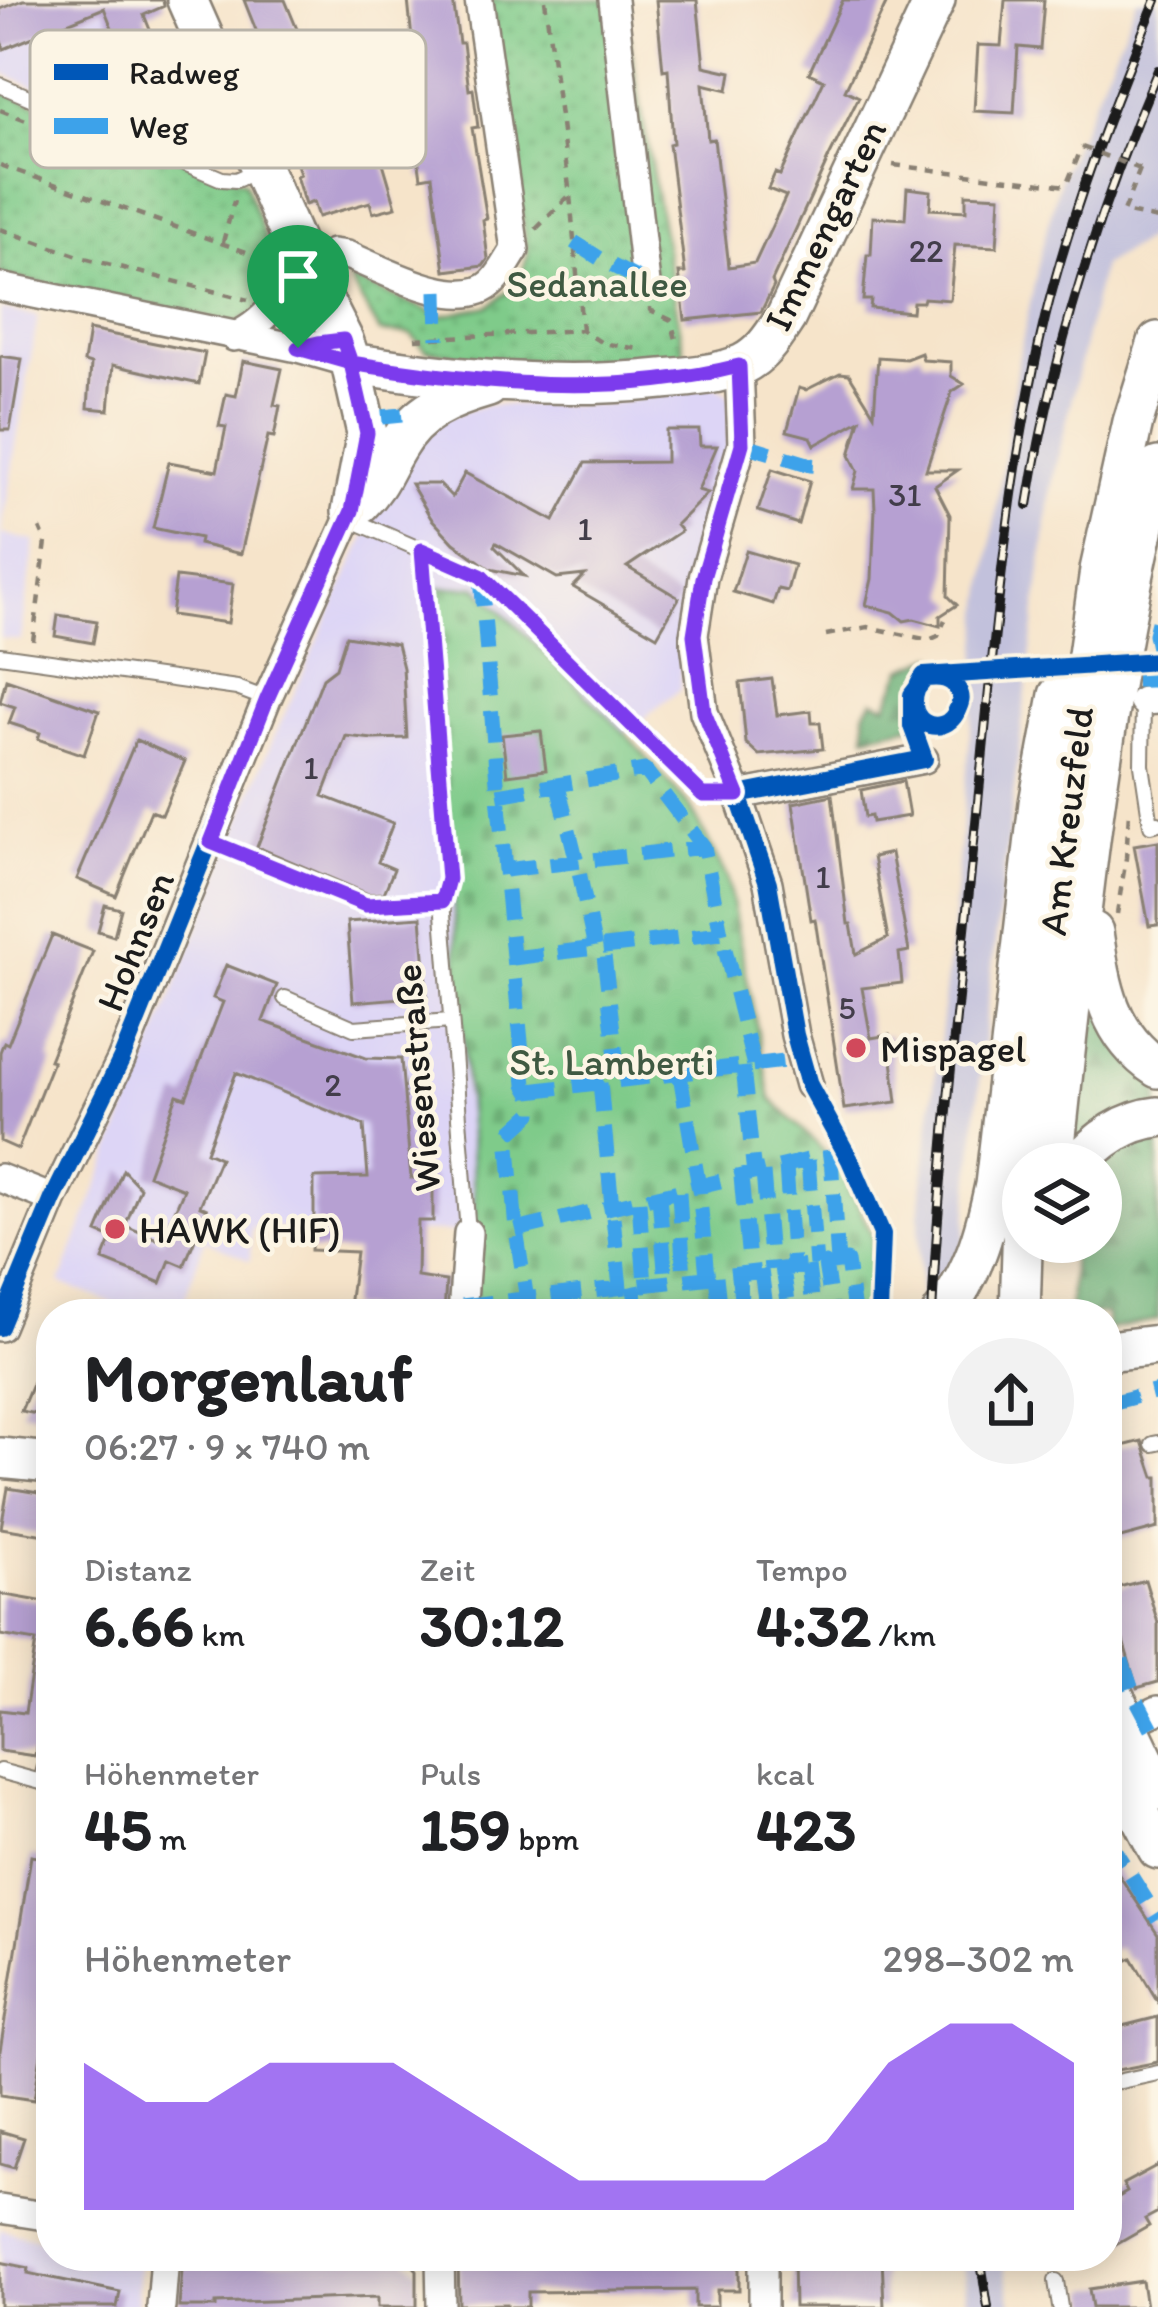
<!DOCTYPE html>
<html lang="de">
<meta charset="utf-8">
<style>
body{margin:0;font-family:Itim,sans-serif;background:#f2f2f2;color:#202124;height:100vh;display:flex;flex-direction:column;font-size:45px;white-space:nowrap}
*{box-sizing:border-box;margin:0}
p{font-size:39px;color:#757577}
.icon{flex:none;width:66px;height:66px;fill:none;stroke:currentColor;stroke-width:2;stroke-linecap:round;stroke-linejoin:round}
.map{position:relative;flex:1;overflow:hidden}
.drawer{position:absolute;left:36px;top:1299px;width:1086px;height:972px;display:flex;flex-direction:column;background:#fff;border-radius:48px;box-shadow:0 6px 30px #0003}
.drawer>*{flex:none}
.fabs{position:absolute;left:1002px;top:1143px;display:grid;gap:24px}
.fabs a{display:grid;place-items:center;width:120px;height:120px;border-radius:50%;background:#fff;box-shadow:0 6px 30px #0003;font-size:60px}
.pin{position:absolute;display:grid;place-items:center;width:102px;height:102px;color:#fff;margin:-123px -51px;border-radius:50% 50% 50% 0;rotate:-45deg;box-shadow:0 0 12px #0007}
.pin .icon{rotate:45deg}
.round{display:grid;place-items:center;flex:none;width:126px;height:126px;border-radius:63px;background:#f2f2f2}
.head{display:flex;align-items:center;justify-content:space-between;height:204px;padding:0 48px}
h1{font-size:66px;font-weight:700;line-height:90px}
.figures{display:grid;grid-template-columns:repeat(3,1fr);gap:18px;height:204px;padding:12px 48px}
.figures div{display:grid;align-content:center}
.figures b{font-size:60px;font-weight:700}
.figures small{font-size:33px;font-weight:400}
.figures p{font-size:33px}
.chart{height:336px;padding:24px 48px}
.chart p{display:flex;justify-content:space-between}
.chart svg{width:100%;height:216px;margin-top:12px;fill:#7c3aed;opacity:.7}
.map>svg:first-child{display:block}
.built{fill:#ddd5f6}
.industrial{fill:#c2c1dc}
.grass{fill:url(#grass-dots);stroke:#4e7453;stroke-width:3}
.forest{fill:url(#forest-firs);stroke:#426649;stroke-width:3}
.cemetery{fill:url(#cemetery-stones);stroke:#4e7453;stroke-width:3}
.building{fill:#b6a0d2}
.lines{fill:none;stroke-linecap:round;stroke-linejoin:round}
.lane-casing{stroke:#898073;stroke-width:18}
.street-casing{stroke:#898073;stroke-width:32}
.secondary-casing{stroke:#898073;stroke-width:44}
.path{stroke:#898073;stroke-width:4.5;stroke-dasharray:9 9;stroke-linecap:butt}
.lane{stroke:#fff;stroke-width:14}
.street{stroke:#fff;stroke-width:27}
.secondary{stroke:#fff;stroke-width:39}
.rail-casing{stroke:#1c1c1c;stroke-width:10}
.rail{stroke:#fcf5e5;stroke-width:6;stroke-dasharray:18;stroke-linecap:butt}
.path-bridge{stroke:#898073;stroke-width:4.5;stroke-dasharray:9 9;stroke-linecap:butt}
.quiet{stroke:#3da2ea;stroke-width:15;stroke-dasharray:30 15;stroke-linecap:butt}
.cycleway-casing{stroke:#fcf5e5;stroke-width:26}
.cycleway{stroke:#0057b8;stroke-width:18}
.route-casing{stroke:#fff;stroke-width:24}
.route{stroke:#7c3aed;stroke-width:15}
.poi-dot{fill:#d1495b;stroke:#fcf5e5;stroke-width:4.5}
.labels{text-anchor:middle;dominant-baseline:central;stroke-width:9;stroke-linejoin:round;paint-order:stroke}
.number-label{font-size:33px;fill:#423d4a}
.street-label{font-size:39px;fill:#1c1c1c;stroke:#fcf5e5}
.park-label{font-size:39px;fill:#3f5942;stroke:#fcf5e5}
.poi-label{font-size:39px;fill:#1c1c1c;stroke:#fcf5e5;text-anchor:start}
.key{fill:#fcf5e5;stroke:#b9b4a9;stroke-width:3}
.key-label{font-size:33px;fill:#1c1c1c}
</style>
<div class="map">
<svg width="1158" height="2307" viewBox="0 0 1158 2307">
<defs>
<pattern id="grass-dots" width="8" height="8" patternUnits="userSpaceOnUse" patternTransform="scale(3)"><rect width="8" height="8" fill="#7fcb8a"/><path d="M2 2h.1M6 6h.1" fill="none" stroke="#6dae76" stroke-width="1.8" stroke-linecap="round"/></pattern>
<pattern id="forest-firs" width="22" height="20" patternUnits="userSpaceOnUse" patternTransform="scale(3)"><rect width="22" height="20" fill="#67af76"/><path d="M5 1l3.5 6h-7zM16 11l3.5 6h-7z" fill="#548e60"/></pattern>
<pattern id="cemetery-stones" width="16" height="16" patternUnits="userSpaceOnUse" patternTransform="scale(3)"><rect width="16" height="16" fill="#7fcb8a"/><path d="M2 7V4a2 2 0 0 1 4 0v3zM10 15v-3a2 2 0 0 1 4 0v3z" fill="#6dae76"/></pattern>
</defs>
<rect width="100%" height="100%" fill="#fcf5e5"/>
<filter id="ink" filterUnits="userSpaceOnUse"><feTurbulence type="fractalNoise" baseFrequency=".00833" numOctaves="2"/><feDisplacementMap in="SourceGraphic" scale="24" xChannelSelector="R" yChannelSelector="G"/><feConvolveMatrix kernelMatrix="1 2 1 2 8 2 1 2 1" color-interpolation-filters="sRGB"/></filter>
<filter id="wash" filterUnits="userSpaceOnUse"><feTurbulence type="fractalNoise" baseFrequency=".004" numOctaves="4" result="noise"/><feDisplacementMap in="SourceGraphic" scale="48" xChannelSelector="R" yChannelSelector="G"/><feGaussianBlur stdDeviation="2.7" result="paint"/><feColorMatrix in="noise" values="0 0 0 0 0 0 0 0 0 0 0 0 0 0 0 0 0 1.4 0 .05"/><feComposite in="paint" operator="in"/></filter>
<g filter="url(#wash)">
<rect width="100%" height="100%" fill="#f6e4ca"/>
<path class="built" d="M108 7 115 23 160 8 144 16 166 69 172 67 184 95 115 120 0 72V51Z
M0 309 38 316 1 534 35 541 21 641 0 638Z
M714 385 727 393 730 399 728 453 710 518 682 598 680 690 625 733 477 587V1233L251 1227 250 1261 205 1240 179 1314H140L60 1283 266 755 400 460 432 422 486 405H602Z
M0 2229 51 2243V2256H101L139 2266 136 2307H0Z"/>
<path class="industrial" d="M1137 0H1158V232L1102 266 1051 489 986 1017 958 1314H920L919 1216 950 949 983 602 1017 366 1041 251 1060 179Z
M962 2256H1004L1012 2307H968Z"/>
<path class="grass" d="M490 0H622L685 358 579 363 479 358 426 350 411 334 380 332 349 279 442 316 489 306 518 284 528 255Z
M0 91 244 181 271 253 264 307 235 323 0 275Z"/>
<path class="forest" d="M935 656 942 669C910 682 912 694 912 726L866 736 865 712 873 700 887 705 903 669Z
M1088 995 1158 1087V1108L1070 1151Z
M1158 1130V1320L1107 1330V1314H1070L1073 1242H1101V1164L1117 1145Z"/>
<path class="cemetery" d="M477 587 625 733 691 808 727 878 771 1099 840 1167 873 1237 870 1314H474L477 1233 431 588Z"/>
<g id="blocks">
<path class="building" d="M23 0H163L164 6 144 15 166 69 172 67 184 95 145 110 104 8 4 49 0 38V9Z
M244 0H285L313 68 364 53 375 89 324 104 337 149 376 139 396 207 373 213 370 202 318 217 313 202 305 205 296 176 300 174 276 94 281 93Z
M408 0H453L459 43H463L469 90 473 89 478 127 472 128 487 219 483 220 488 259 483 266 445 271 432 176 421 178 415 135 410 97 415 96 409 50 413 49Z
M656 0H697L704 66 731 72 728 90 703 84 708 140 714 139 729 267 755 263 786 196 768 189 775 173 780 175 824 80 809 73 843 0H888L845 90 859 97 828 159 772 281 774 286 761 312 685 320 679 273H685L669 144 673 143 668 69 663 70Z
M1005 0H1044L1040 49 1018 47 1014 113 974 111 978 45 1001 46Z
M907 188 931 191 930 209 966 211V194L1000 196 997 247 955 245 950 300 924 298 923 302H913L912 312 870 308 871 300H863L867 255H871L873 217 905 219Z
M89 330 205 353 199 384 113 365 109 410 88 408 91 364 84 362Z
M921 353 923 360 951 362V376L964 384 952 392 926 470H958L935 486 950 515 948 596 957 605 940 616V626L914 619 904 621 893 612 866 605 872 579 875 509 874 489H853L858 471 850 455 860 420 815 445 811 437 787 431 799 388 806 390 840 373 849 374 874 414 878 357 906 359Z
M0 356 22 359 10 430H0Z
M243 361 282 369 274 405 280 406 274 437 268 436 241 554 199 544 200 538 153 528 169 462 217 471 226 427 219 426 226 394 236 396Z
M666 430H699L700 446H717L698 490 708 493 676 525 681 531 627 567 679 598 657 636 573 587 585 575 557 578 496 543 494 546 524 576 490 569 454 543 431 518 411 484H439L452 497 465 473 554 521 585 463 666 462Z
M772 469 810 481 798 524 758 511Z
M746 551 794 565 787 591 778 589 773 604 733 592Z
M176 577 233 584 228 623 171 615Z
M58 615 97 621 93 643 55 636Z
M346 636 397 644 403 668 407 738 373 739 346 736 323 796 393 823 378 862 394 869 384 893 368 894 257 847 323 678 336 668Z
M6 679 99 711 84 755 38 739 40 733 9 723 15 707 0 702Z
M772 679 777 715 811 711 812 723H820L823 749 759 755 746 743 740 683Z
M541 731 546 770 507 775 502 735Z
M136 740 185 761 162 815 151 811 116 896 77 879Z
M903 781 909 816 872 822 871 816 865 817 861 790Z
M832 795 848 924H851L856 954 888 938 873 857 891 853 909 951 899 953 902 983 862 988 871 1038 889 1035 897 1102 844 1109 815 919 811 920 793 803Z
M1158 841V925L1149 926 1134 845Z
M105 905 121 909 114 936 98 931Z
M421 917 427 996 353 1002 347 922Z
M52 935 93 951 49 1060 53 1061 18 1149 0 1141V1052L4 1042 8 1044Z
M226 965 277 985 263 1021 366 1058 401 1059 411 1178H433V1221H418L417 1277 446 1281 444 1314H398L349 1307 356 1252 311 1250 312 1232H314V1178L368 1177 364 1125 236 1073 206 1152 220 1158 200 1206 207 1209 184 1266 170 1260 161 1283 103 1260 112 1238 97 1232 123 1170 140 1188 125 1226 162 1241 184 1189 148 1175 177 1095 186 1098 223 1002 213 998Z
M51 1339V1417L21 1411Z
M1142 1441 1154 1477H1158V1528L1117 1539 1107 1499V1450Z
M8 1488 51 1495V1536L1 1528Z
M1145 1580 1158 1623V1682L1137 1688 1108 1590Z
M0 1594 51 1603V1694L46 1723 39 1722 35 1756 0 1751V1710L25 1713 36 1641 0 1635Z
M31 1856 51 1859V1991L34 2100 0 2095V2051Z
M1107 1857 1158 1934V2002L1132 1958 1128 1960 1119 1947 1107 1950Z
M1158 2017V2062L1107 2072V2030Z
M0 2131 24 2138 14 2168 0 2164Z
M1158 2165V2212L1145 2219 1149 2226 1107 2250V2204L1127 2192 1123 2184Z
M739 2256V2290H717V2307H695V2290L528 2292V2307H507V2304L459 2305 458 2257Z
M793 2256H882L884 2307H794Z
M405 2257 417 2270V2307H378V2297L216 2303V2307H179L182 2270 191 2263Z
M0 2262 29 2268 28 2273 120 2292 117 2307H0Z
M1142 2281 1146 2307H1092L1089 2289Z"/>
</g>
</g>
<g filter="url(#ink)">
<use href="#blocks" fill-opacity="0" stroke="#898073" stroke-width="3"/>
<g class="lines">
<defs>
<path id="lane" d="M0 85 222 179 236 180 256 171
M352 520 456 565
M0 655 237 688 266 699
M1143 701 1142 765 1151 825 1158 823
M211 842 366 905 442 901 468 1233
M285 998 354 1028 451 1021
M1153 1444 1158 1443
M0 1771 41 1782 51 1743
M1107 2084 1158 2073
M1056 2281 1060 2307"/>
<path id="street" d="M613 0 646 283
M305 265 333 253 347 255C382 269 461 314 493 282 502 273 508 260 515 250L479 0
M0 287 298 348 351 363
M234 337C278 315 283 291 296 247
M739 366 742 444 703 578 694 635 704 712 738 795 768 883 795 1035 809 1085
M1143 701 1158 700
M738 795 924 759
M0 1178 53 1199
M462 1314 468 1233
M0 1327 53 1199 121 1060 267 699 352 511
M1126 1725 1158 1710
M0 2209 51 2217
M440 2256 441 2307
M763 2256V2307
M161 2307 165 2256"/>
<path id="secondary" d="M187 0 296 247 343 340 351 363 367 433 352 511
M351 363C457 380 555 390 662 379 688 377 719 375 743 364 763 354 774 335 786 317L935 0
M360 503C380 483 382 471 396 448 417 411 450 398 488 387
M1093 932C1101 986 1108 1035 1158 1068
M1024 1164 1061 847 1100 570 1133 422 1158 342
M1053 1164C1078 931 1101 695 1158 467
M1078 1164C1097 1140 1127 1120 1158 1117
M942 1314C973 1275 985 1233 995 1185L1039 803 1059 695
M1020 1314 1023 1219
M1107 1351 1158 1345
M0 1458 51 1463
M1107 1682 1158 1790
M1107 1752 1158 1849"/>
</defs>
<use href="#lane" class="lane-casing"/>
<use href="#street" class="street-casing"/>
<use href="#secondary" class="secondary-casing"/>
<path class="path" d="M545 0 570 195 582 330
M0 110 101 149
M1157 117H1158
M0 165 249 253 267 256
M893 165 1066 186 1082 147
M1140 169 1123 212 1158 219
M0 229 84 258 248 300
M536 229 570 195
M223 242 234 201
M650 307V310L671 320 678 347
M415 339 582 330 602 343 639 349
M424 568 448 879 447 885
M473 572 481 576 703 795H712
M826 635 868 627 929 640 938 636 945 620
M33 641 46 542 40 528
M1117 914 1126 858 1129 812"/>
<use href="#lane" class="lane"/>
<use href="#street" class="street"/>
<use href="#secondary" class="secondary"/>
<defs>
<path id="rail" d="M1028 505C1052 354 1098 210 1158 70
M932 1314C940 1156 958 999 974 842 992 667 1004 490 1045 318 1072 208 1113 104 1156 0
M980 2256 988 2307"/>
</defs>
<use href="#rail" class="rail-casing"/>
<use href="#rail" class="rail"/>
<path class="path-bridge" d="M1082 147 1140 169"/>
<path class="quiet" d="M574 242 607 263 646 283
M437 291 438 339
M382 417 402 415
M742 444 811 465 828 466
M481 576 498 795 525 1085 531 1095V1114L508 1135 516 1230 527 1300 525 1314
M1158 622 1155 634 1158 648
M1136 680H1158
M558 786 577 862 595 949 604 956 619 1081
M498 795 645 770 704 847
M505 870 704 847 721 933
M513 958 721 933 754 1066
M743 1067 754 1175
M680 1075 699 1187 707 1277
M600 1083 620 1288
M529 1091 802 1059
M808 1160 816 1265
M786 1166 793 1268
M763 1172 771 1270
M741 1177 750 1272
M679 1192 684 1280
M659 1196 666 1282
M639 1201 645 1285
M516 1230 808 1160 831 1157 838 1263
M831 1263 847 1261 854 1311
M808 1266 814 1314
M783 1269 790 1314
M761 1270 767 1314
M738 1273 743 1314
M716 1276 720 1314
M633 1286 639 1314
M462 1306 825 1264 833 1314
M1107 1404 1158 1391
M1107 1617 1133 1693 1158 1740
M1107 1838 1158 1919"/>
<defs>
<path id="cycleway" d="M739 366 742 444 703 578 694 635 704 712 738 795 768 883 795 1035 809 1085 850 1160 882 1234 879 1314
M738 795 924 759 912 726V695L925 678C939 677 951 676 958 690 962 697 961 701 958 708 945 744 892 721 924 676L1158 661
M0 1327 53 1199 121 1060 267 699 352 511"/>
</defs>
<use href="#cycleway" class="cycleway-casing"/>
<use href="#cycleway" class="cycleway"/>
</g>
</g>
<g class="lines" filter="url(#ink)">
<defs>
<path id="route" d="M298 348 351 363 367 433 352 511 267 699 211 842 366 905 442 901 448 879 422 550 481 576 703 795H738L704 712 694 635 703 578 742 444 739 366C611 398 480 384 351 363L343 340 318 343 298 348"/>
</defs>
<use href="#route" class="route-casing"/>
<use href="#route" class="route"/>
</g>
<g class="poi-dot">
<circle cx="856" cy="1048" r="12"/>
<circle cx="115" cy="1229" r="12"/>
</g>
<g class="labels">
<g class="number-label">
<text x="926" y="250">22</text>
<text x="905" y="494">31</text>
<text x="585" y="528">1</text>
<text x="311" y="767">1</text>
<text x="823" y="876">1</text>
<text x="847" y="1007">5</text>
<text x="333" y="1084">2</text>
</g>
<g class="street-label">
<text transform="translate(825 225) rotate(-64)">Immengarten</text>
<text transform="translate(1066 821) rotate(-83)">Am Kreuzfeld</text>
<text transform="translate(135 941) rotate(-68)">Hohnsen</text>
<text transform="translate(417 1078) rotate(-95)">Wiesenstraße</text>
</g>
<g class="park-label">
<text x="597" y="283">Sedanallee</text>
<text x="612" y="1061">St. Lamberti</text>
</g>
<g class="poi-label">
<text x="880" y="1048">Mispagel</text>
<text x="139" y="1229">HAWK (HIF)</text>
</g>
</g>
<rect x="30" y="30" width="396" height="138" rx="18" class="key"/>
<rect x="54" y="64" width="54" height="16" fill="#0057b8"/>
<rect x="54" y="118" width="54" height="16" fill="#3da2ea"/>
<g class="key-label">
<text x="129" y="84">Radweg</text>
<text x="129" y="138">Weg</text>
</g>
</svg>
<div class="fabs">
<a><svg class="icon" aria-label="layers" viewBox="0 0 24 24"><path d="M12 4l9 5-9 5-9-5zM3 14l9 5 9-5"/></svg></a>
</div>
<div class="pin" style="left:298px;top:348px;background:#1e9e55"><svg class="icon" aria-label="arrive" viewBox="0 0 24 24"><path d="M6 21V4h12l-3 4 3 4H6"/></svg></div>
<section class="drawer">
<div class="head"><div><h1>Morgenlauf</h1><p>06:27 · 9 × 740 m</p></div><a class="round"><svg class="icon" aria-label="share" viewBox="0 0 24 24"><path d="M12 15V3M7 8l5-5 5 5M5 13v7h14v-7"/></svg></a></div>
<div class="figures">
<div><p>Distanz</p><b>6.66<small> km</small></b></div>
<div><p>Zeit</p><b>30:12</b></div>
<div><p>Tempo</p><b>4:32<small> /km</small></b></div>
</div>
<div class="figures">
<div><p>Höhenmeter</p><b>45<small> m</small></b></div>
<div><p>Puls</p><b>159<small> bpm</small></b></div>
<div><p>kcal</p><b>423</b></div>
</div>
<div class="chart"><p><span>Höhenmeter</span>298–302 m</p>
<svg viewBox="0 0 160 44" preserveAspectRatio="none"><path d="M0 44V14L10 22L20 22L30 14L40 14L50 14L60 22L70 30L80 38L90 38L100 38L110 38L120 30L130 14L140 6L150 6L160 14V44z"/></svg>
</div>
</section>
</div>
